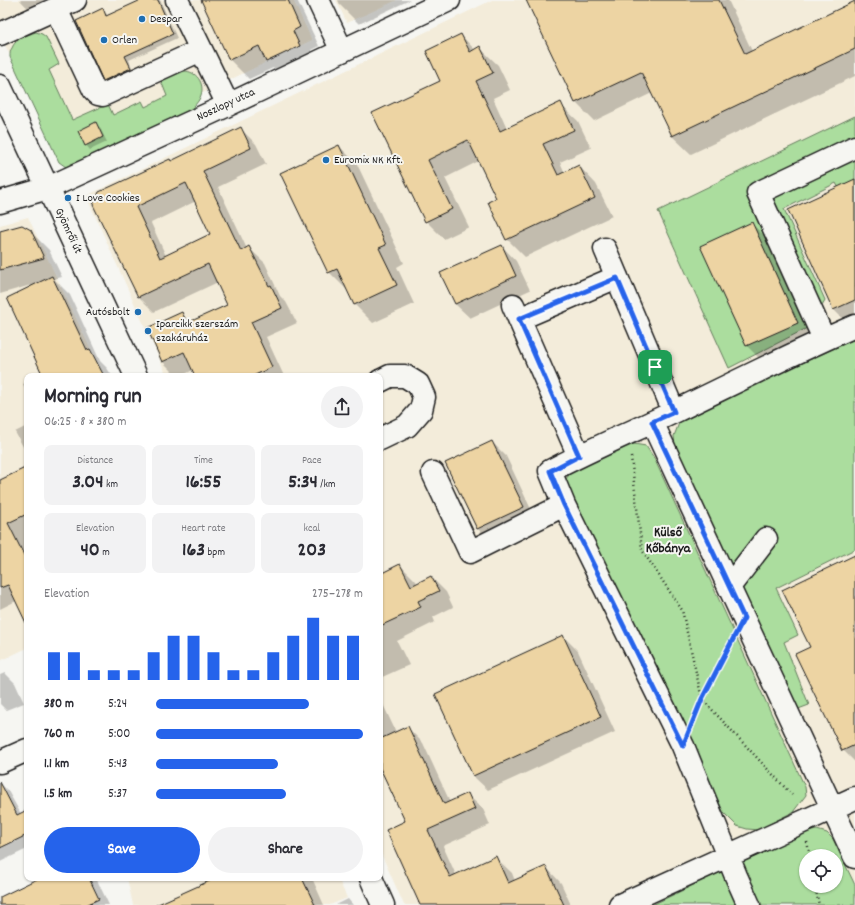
<!DOCTYPE html>
<meta charset="utf-8">
<style>
body{margin:0;font-family:Dekko,sans-serif;background:#f2f2f3;color:#2b2b33;height:100vh;display:flex;flex-direction:column;font-size:15px;white-space:nowrap}
*{box-sizing:border-box;margin:0}
p{font-size:13px;color:#7c7c81}
.icon{flex:none;width:22px;height:22px;fill:none;stroke:currentColor;stroke-width:2;stroke-linecap:round;stroke-linejoin:round}
.map{position:relative;flex:1;overflow:hidden}
.drawer{position:absolute;left:24px;top:373px;width:359px;height:508px;display:flex;flex-direction:column;background:#fff;border-radius:8px;box-shadow:0 1px 3px #0004}
.drawer>*{flex:none}
.buttons{position:absolute;left:799px;top:849px;display:grid;gap:8px}
.buttons a{display:grid;place-items:center;width:44px;height:44px;border-radius:50%;background:#fff;box-shadow:0 1px 3px #0004;font-size:20px}
.pin{position:absolute;display:grid;place-items:center;width:34px;height:34px;color:#fff;margin:-17px;border-radius:8px;box-shadow:0 2px 6px #0006}
.round{display:grid;place-items:center;flex:none;width:42px;height:42px;border-radius:21px;background:#f2f2f3}
.head{display:flex;align-items:center;justify-content:space-between;height:68px;padding:0 20px}
h1{font-size:22px;font-weight:700;line-height:30px}
.metrics{display:grid;grid-template-columns:repeat(3,1fr);gap:6px;height:68px;padding:4px 20px}
.metrics div{display:grid;align-content:center;border-radius:8px;background:#f2f2f3;text-align:center}
.metrics b{font-size:20px;font-weight:700}
.metrics small{font-size:11px;font-weight:400}
.metrics p{font-size:11px}
.chart{height:112px;padding:8px 20px}
.chart p{display:flex;justify-content:space-between}
.chart svg{width:100%;height:72px;margin-top:4px;stroke:#2563eb;stroke-width:6}
.cta{display:flex;gap:8px;margin-top:auto;padding:8px 20px}
.cta a{flex:1;height:46px;border-radius:24px;background:#2563eb;color:#fff;font-size:16px;font-weight:700;line-height:46px;text-align:center}
.cta a+a{background:#f2f2f3;color:#2b2b33}
ul{padding:0 20px;list-style:none;font-size:13px}
li{display:grid;grid-template-columns:64px 48px 1fr;align-items:center;height:30px}
li i{height:10px;border-radius:5px;background:#2563eb}
.map>svg:first-child{display:block}
.built{fill:#f3ecda;fill-rule:evenodd}
.green{fill:#abdd9e;stroke:#647c5d;fill-rule:evenodd}
.shadow{fill:#0003;fill-rule:evenodd}
.building{fill:#edd4a3;stroke:#1c1c1c;fill-rule:evenodd}
.lines{fill:none;stroke-linecap:round;stroke-linejoin:round}
.minor-casing{stroke:#1c1c1c;stroke-width:25}
.path{stroke:#1c1c1c;stroke-width:2.5;stroke-dasharray:1 3;stroke-linecap:butt}
.minor{stroke:#f6f6f2;stroke-width:22}
.route-casing{stroke:#fff;stroke-width:8}
.route{stroke:#2563eb;stroke-width:5}
.poi-dot{fill:#1f6fb2;stroke:#f6f6f2;stroke-width:1.5}
.labels{text-anchor:middle;dominant-baseline:central;stroke-width:4;stroke-linejoin:round;paint-order:stroke}
.poi-label{font-size:12px;fill:#1c1c1c;stroke:#f6f6f2;text-anchor:start}
.street-label{font-size:12px;fill:#1c1c1c;stroke:#f6f6f2}
.quarter-label{font-size:14px;font-weight:bold;fill:#1c1c1c;stroke:#f6f6f2}
</style>
<div class="map">
<svg width="855" height="905" viewBox="0 0 855 905">
<rect width="100%" height="100%" fill="#f6f6f2"/>
<filter id="ink" filterUnits="userSpaceOnUse"><feTurbulence type="fractalNoise" baseFrequency=".025" numOctaves="2"/><feDisplacementMap in="SourceGraphic" scale="8" xChannelSelector="R" yChannelSelector="G"/><feConvolveMatrix kernelMatrix="1 2 1 2 8 2 1 2 1" color-interpolation-filters="sRGB"/></filter>
<g filter="url(#ink)">
<path class="built" d="M0 0H293L312 40 62 161 0 35Z
M336 0H397L347 23Z
M492 0H855V905H404L380 851V376H167L86 196ZM806 856H836V886H806Z
M28 217 103 376H27V648L0 661V225Z
M127 878H338L347 898 330 905H133Z"/>
<path class="green" d="M36 32 42 34 46 37 59 64 49 70 72 120 108 104 113 115 142 101 145 107 167 96 161 81C167 78 177 71 184 71 196 71 205 83 201 95 199 102 193 107 188 112L73 167H66L59 162 10 57C10 54 10 50 12 48 15 39 27 35 36 32Z
M855 116V288L848 205 836 183 784 209 825 300 809 327 729 368 658 211Z
M855 339V549L776 588 798 635 784 642 809 705 793 711 676 454 674 436 681 418Z
M628 443 646 446 654 458 805 787 806 795 793 812 758 830 747 829 737 826 724 813 565 480 573 470Z
M817 830 827 833 833 839 855 885V905H652L801 833ZM806 856H836V886H806Z"/>
<path class="shadow" d="M20 0H86L40 21Z
M144 0H160L177 38 129 60 134 73 109 85 104 80 103 10 108 16Z
M202 0H297L319 46 311 50 318 65 286 80 273 68 249 79 230 60Z
M338 0H410L359 24 340 5Z
M538 0H728L752 51 855 2V76L691 154 672 136 652 93 594 121 576 103 529 4Z
M461 35 475 50 480 48 498 65 510 90 493 98 507 129 560 104 578 121 591 148 560 162 565 173 579 166 596 184 612 216 525 257 507 239 497 199 479 161 445 178 469 227 444 239 426 221 374 113 441 81Z
M96 123 100 128 107 142 90 150 86 145Z
M241 129 256 144 266 164 218 187 247 249 249 248 265 263 280 296 286 302 297 323 266 337 284 376H196L193 370 181 376H177L163 362 182 314 191 323 229 305 218 282 154 312 139 297 95 204 170 160 172 162ZM196 201 212 234 166 256 151 223Z
M339 146 357 164 404 263 397 267 414 304 373 323 355 305 348 290H347L329 272Z
M855 180V328L853 329 834 310 789 210Z
M751 223 771 242 816 342 766 365 747 346 701 246Z
M30 231 49 250 62 277 54 279 70 295 100 361 107 368 112 376H38L43 373 31 285 0 294V232Z
M502 246 516 261 530 290 470 318 455 304Z
M27 382V392L23 384Z
M27 426V454L15 432Z
M492 442 506 456 537 522 492 543 477 528Z
M27 468V612L16 601 0 609V481Z
M855 556V762L843 750 812 648Z
M400 565 416 581 417 584 431 577 446 592 453 607 433 617 435 622 397 641 409 665 380 678V575Z
M563 636 578 651 615 732 488 790 473 776Z
M5 673 15 683 24 703 6 710 0 704V675Z
M380 698 396 732 407 727 423 743 450 802 467 794 483 809 490 825 443 846 456 875 496 858 512 873 515 881 546 867 561 883 571 905H421L406 822 380 766Z
M0 783 8 791 21 814 27 811V849L0 862Z
M41 878H96L109 905H0V898Z
M218 878H312L324 905H174Z
M348 899 353 905H336Z"/>
<path class="building" d="M141 0H158L173 34 125 56 131 68 103 81 76 21 103 8 106 16Z
M201 0H288L300 27 293 31 300 46 266 62 259 46 229 60Z
M526 0H719L745 54 855 1V49L672 136 641 72 575 103Z
M461 34 470 52 480 46 493 73 476 81 500 131 561 102 574 130 543 144 558 175 579 165 595 198 506 240 488 202 496 198 468 140 428 160 452 209 425 222 372 113 440 81 426 51Z
M96 122 103 137 85 146 78 131Z
M241 127 251 148 203 171 241 251 249 246 269 286 271 285 282 308 251 322 272 367 253 376H195L184 352 162 362 147 328 182 312 187 323 227 305 208 264 138 297 93 205 99 192 170 159 171 161ZM186 183 210 234 160 258 136 207Z
M339 145 386 245 379 248 397 285 354 305 337 269 328 273 280 173Z
M855 179V300L833 310 788 210Z
M752 222 798 323 746 346 700 246Z
M22 225 31 230 44 258 0 270V231Z
M502 245 516 276 455 304 440 273Z
M52 276 87 350 90 349 104 376H43L7 298Z
M492 441 524 507 477 529 445 463Z
M27 467V514L8 523 27 561V625L8 585 0 588V480Z
M855 555V745L842 751 795 654 810 647 782 590Z
M400 564 411 586 431 576 439 591 418 601 421 607 380 626V574Z
M563 635 601 717 473 776 435 694Z
M408 726 444 804 468 793 475 809 428 830 450 877 496 856 508 883 546 866 564 905H420L386 830 405 821 380 768V739Z
M0 782 17 815 27 810V835L0 848Z
M39 878H89L99 899 86 905H0V897Z
M216 878H302L315 905H156Z"/>
<g class="lines">
<defs>
<path id="minor" d="M177 0 228 105
M318 0 342 51
M56 9 94 90 98 94 103 95 201 50
M0 34 75 0
M0 86 136 376
M0 202 48 188 228 105 449 0
M605 249 674 412
M513 305 579 456
M519 319 617 277
M824 339 758 193 855 147
M380 381 390 376H405L418 384 424 397 421 410 407 426 380 439
M652 422 855 857
M433 473 470 552 564 505
M729 587 766 539
M0 762 27 750
M371 878 383 905
M620 905 855 798
M749 905 736 876 683 746 564 505 550 471C591 449 634 431 676 411 736 382 795 352 855 326"/>
</defs>
<use href="#minor" class="minor-casing"/>
<path class="path" d="M631 457 642 550 682 610 702 699 792 795
M694 720 702 699 731 641
M807 842 810 856
M815 886 819 905"/>
<use href="#minor" class="minor"/>
</g>
</g>
<g class="lines" filter="url(#ink)">
<defs>
<path id="route" d="M617 278 674 412 652 422 744 618 702 699 683 746 564 505 550 471 579 456 519 319Z"/>
</defs>
<use href="#route" class="route-casing"/>
<use href="#route" class="route"/>
</g>
<g class="poi-dot">
<circle cx="142" cy="19" r="4"/>
<circle cx="104" cy="40" r="4"/>
<circle cx="326" cy="160" r="4"/>
<circle cx="68" cy="198" r="4"/>
<circle cx="138" cy="312" r="4"/>
<circle cx="148" cy="331" r="4"/>
</g>
<g class="labels">
<g class="poi-label">
<text x="150" y="19">Despar</text>
<text x="112" y="40">Orlen</text>
<text x="334" y="160">Euromix NK Kft.</text>
<text x="76" y="198">I Love Cookies</text>
<text x="130" y="312" text-anchor="end">Autósbolt</text>
<text x="156" y="324">Iparcikk szerszám<tspan x="156" dy="14">szakáruház</tspan></text>
</g>
<g class="street-label">
<text transform="translate(226 105) rotate(-25)">Noszlopy utca</text>
<text transform="translate(68 231) rotate(65)">Gyömrői út</text>
</g>
<g class="quarter-label">
<text x="668" y="533">Külső<tspan x="668" dy="16">Kőbánya</tspan></text>
</g>
</g>
</svg>
<div class="buttons">
<a><svg class="icon" aria-label="locate" viewBox="0 0 24 24"><circle cx="12" cy="12" r="6"/><path d="M12 2v4M12 18v4M2 12h4M18 12h4"/></svg></a>
</div>
<div class="pin" style="left:655px;top:367px;background:#1e9e55"><svg class="icon" aria-label="arrive" viewBox="0 0 24 24"><path d="M6 21V4h12l-3 4 3 4H6"/></svg></div>
<section class="drawer">
<div class="head"><div><h1>Morning run</h1><p>06:25 · 8 × 380 m</p></div><a class="round"><svg class="icon" aria-label="share" viewBox="0 0 24 24"><path d="M12 15V3M7 8l5-5 5 5M5 13v7h14v-7"/></svg></a></div>
<div class="metrics">
<div><p>Distance</p><b>3.04<small> km</small></b></div>
<div><p>Time</p><b>16:55</b></div>
<div><p>Pace</p><b>5:34<small> /km</small></b></div>
</div>
<div class="metrics">
<div><p>Elevation</p><b>40<small> m</small></b></div>
<div><p>Heart rate</p><b>163<small> bpm</small></b></div>
<div><p>kcal</p><b>203</b></div>
</div>
<div class="chart"><p><span>Elevation</span>275–278 m</p>
<svg viewBox="0 0 160 44" preserveAspectRatio="none"><path d="M5 44V27M15 44V27M25 44V38M35 44V38M45 44V38M55 44V27M65 44V17M75 44V17M85 44V27M95 44V38M105 44V38M115 44V27M125 44V17M135 44V6M145 44V17M155 44V17"/></svg>
</div>
<ul>
<li><b>380 m</b>5:24<i style="width:74%"></i></li>
<li><b>760 m</b>5:00<i style="width:100%"></i></li>
<li><b>1.1 km</b>5:43<i style="width:59%"></i></li>
<li><b>1.5 km</b>5:37<i style="width:63%"></i></li>
</ul>
<div class="cta"><a>Save</a><a>Share</a></div>
</section>
</div>
